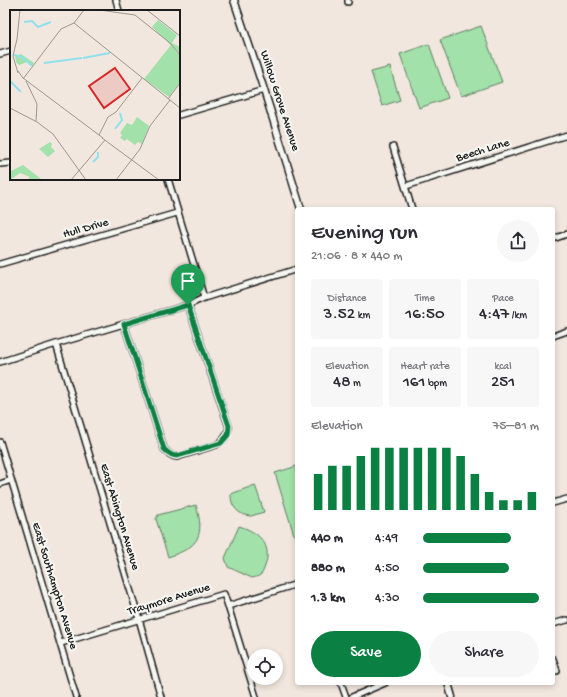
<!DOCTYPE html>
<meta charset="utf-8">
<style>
body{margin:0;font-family:"Gochi Hand",sans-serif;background:#f7f7f7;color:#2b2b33;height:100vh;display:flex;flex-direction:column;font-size:15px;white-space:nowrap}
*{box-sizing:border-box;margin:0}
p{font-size:13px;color:#7c7c81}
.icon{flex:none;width:22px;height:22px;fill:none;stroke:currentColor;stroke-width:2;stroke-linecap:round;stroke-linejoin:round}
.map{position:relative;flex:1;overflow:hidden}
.details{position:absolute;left:295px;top:207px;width:260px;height:478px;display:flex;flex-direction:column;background:#fff;border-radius:4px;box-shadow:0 2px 6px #0003}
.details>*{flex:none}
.controls{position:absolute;left:247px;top:649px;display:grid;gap:8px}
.controls a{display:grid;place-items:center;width:36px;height:36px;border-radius:50%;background:#fff;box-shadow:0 2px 6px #0003;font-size:20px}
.pin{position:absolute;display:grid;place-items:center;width:34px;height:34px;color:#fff;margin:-41px -17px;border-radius:50% 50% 50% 0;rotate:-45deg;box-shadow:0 0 4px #0007}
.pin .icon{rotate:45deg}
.round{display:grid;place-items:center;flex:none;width:42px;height:42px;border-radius:21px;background:#f7f7f7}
.head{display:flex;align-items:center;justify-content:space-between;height:68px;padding:0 16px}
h1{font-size:22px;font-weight:600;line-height:30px}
.stats{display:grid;grid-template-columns:repeat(3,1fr);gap:6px;height:68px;padding:4px 16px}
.stats div{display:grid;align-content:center;border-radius:4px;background:#f7f7f7;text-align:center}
.stats b{font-size:17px;font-weight:600}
.stats small{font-size:11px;font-weight:400}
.stats p{font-size:11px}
.chart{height:112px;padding:8px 16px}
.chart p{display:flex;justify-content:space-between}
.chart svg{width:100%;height:72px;margin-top:4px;stroke:#0b8043;stroke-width:6}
.action{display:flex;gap:8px;margin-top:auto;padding:8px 16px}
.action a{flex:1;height:46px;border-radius:24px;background:#0b8043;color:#fff;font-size:16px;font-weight:600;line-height:46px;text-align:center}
.action a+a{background:#f7f7f7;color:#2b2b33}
ul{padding:0 16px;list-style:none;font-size:13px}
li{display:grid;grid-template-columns:64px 48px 1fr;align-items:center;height:30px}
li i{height:10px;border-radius:5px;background:#0b8043}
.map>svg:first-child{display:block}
.green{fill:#a2e1a9;stroke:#5f7e62}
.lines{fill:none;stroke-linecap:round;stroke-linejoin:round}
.minor-casing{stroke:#1c1c1c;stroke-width:8}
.tertiary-casing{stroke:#1c1c1c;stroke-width:9}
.minor{stroke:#f6f6f2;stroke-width:5}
.tertiary{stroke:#f6f6f2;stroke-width:6}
.route-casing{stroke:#fff;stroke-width:8}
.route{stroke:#0b8043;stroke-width:5}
.labels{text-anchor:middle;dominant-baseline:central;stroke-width:4;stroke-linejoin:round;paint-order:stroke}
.street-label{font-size:12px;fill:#1c1c1c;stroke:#f6f6f2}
.inset-river{fill:none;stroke:#90e0ed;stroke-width:2}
.inset-road{fill:none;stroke:#9c9690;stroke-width:1}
.view{fill:#d62828;fill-opacity:0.15;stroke:#d62828;stroke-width:2}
.inset-edge{fill:none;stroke:#1c1c1c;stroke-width:2}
</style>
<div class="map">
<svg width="567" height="697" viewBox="0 0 567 697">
<rect width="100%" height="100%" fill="#f1e7de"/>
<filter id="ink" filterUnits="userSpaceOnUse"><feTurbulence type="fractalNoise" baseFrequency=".025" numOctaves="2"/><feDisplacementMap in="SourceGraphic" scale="8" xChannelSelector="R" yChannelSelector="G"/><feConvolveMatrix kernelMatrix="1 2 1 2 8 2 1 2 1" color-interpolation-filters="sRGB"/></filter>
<g filter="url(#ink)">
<path class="green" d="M481 26 502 82 461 96 440 40Z
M429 44 448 98 419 108 400 54Z
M390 67 400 100 382 106 371 72Z
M297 466V534L294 535 275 473Z
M255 485 264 512C260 513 255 515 251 516 239 516 230 506 231 494Z
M196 505C205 536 199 547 168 557L156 519 158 515Z
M239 526C253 530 269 540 267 557 267 560 266 563 265 566 262 575 261 576 252 578L228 567 225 558Z"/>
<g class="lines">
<defs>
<path id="minor" d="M116 0 119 11
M348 0V2
M0 54 11 51
M179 115 264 90
M393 147 412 209
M0 164 11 163
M168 179 204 298
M406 186 567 135
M553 239 567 234
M0 264 177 213
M124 324 164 449C168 453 171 456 177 457L216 445C224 441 228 435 229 427L188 305
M553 336 567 331
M56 344 139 619 161 697
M0 362 56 344 188 305 204 298 297 269
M0 442 76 697
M0 484 11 480
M553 503 567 499
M228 606 256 697
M553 624 567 620
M61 643 224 594 228 606 297 584
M553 659 557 671
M341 683 346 697
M352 697 385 683"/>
<path id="tertiary" d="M234 0 263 87 301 209
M448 683 452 697"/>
</defs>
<use href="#minor" class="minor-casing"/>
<use href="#tertiary" class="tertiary-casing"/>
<use href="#minor" class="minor"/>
<use href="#tertiary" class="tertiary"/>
</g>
</g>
<g class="lines" filter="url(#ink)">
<defs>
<path id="route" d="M188 305 229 426 228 435 221 443 177 456C172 456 168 453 164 449L124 324Z"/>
</defs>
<use href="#route" class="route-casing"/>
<use href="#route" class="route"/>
</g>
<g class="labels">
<g class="street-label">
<text transform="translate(279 101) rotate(72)">Willow Grove Avenue</text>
<text transform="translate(483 151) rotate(-17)">Beech Lane</text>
<text transform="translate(86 229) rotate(-16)">Hull Drive</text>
<text transform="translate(119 517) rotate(73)">East Abington Avenue</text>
<text transform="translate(54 586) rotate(73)">East Southampton Avenue</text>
<text transform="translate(169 600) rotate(-17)">Traymore Avenue</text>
</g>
</g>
<g transform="translate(10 10)">
<rect width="170" height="170" fill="#f1e7de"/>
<path d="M148 10 167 25 162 33 170 37V44L142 17ZM161 35 170 46V72L159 87 134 69ZM11 44 24 53 22 56 17 52 9 55 6 52 5 46ZM127 107 139 116 132 134 128 132 125 135 117 129 115 131 110 128 112 125 110 123 117 113 122 115ZM40 132 42 134 41 137 45 141 38 147 29 139ZM13 155 31 169V170H17L20 167 10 163 0 170 1 161Z" fill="#a2e1a9"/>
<path class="inset-river" d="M14 12 22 11 28 17 41 12M4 45 12 47 22 56M73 48 100 43M34 53 72 48M0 71 11 82M105 119 112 110 110 103M83 152 88 147V142"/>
<path class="inset-road" d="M89 0 125 5 160 33 170 45M137 0 170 26M64 13 170 98M8 61 13 68 93 128M8 63 3 46 7 29 10 0M13 69 51 19 64 13 74 0M16 71 27 94 26 111M158 89 170 73M0 98 27 112 43 124 76 170M89 125 98 107 106 102 132 68M92 128 149 170M61 170 95 130M106 170 130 139 140 116 160 90"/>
<path class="view" d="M105 58 120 79 94 98 79 76Z"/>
<rect width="170" height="170" class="inset-edge"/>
</g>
</svg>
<div class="controls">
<a><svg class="icon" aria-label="locate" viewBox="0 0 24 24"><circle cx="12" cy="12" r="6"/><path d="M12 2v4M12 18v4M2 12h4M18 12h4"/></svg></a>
</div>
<div class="pin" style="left:188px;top:305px;background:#1e9e55"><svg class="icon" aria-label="arrive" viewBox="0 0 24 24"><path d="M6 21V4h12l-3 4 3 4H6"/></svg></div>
<section class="details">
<div class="head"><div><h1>Evening run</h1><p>21:06 · 8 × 440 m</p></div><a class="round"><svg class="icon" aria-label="share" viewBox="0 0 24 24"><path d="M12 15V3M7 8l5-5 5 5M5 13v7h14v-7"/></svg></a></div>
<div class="stats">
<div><p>Distance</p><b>3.52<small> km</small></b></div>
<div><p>Time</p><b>16:50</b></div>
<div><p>Pace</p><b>4:47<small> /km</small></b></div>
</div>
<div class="stats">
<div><p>Elevation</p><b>48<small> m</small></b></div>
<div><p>Heart rate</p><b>161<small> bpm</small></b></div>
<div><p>kcal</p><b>251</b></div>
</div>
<div class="chart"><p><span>Elevation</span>75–81 m</p>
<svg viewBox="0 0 160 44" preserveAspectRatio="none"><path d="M5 44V22M15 44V17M25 44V17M35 44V11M45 44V6M55 44V6M65 44V6M75 44V6M85 44V6M95 44V6M105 44V11M115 44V22M125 44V33M135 44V38M145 44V38M155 44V33"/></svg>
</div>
<ul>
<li><b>440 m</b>4:49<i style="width:76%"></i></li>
<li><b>880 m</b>4:50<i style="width:74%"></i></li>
<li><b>1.3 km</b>4:30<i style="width:100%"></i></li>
</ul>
<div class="action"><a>Save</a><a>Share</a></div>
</section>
</div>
